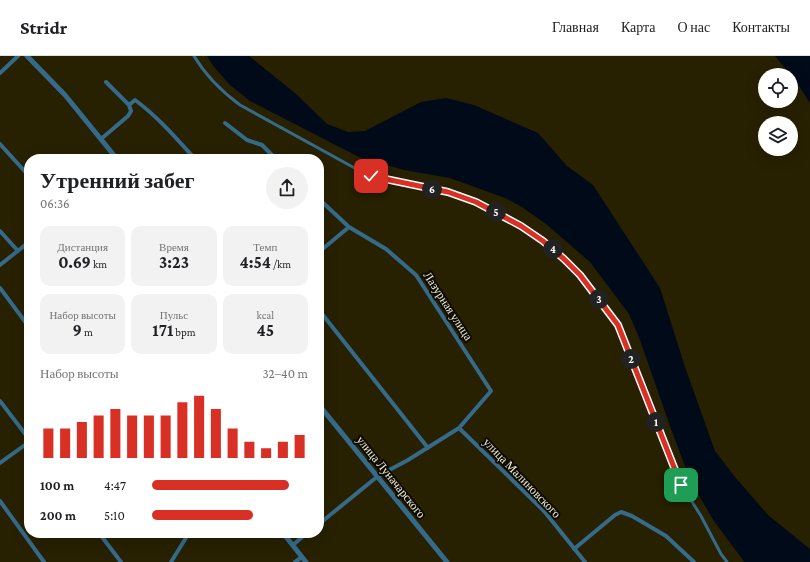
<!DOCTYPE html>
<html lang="ru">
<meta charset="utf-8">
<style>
body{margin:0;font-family:"Crimson Pro",serif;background:#f2f2f2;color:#202124;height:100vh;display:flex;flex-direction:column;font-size:15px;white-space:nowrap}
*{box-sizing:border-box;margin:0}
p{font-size:13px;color:#757577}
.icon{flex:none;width:22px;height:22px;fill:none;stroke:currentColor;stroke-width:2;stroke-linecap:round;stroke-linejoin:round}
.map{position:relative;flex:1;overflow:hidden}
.details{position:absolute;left:24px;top:98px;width:300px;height:384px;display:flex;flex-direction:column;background:#fff;border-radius:16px;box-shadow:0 4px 16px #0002}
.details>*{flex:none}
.tools{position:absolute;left:758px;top:12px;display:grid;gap:8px}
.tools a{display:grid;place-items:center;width:40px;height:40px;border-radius:50%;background:#fff;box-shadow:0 4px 16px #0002;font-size:20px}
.pin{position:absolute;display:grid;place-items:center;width:34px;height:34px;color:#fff;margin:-17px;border-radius:8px;box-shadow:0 2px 6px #0006}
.km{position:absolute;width:20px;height:20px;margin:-10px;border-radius:50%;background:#222;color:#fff;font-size:11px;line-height:20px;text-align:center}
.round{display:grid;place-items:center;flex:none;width:42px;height:42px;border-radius:21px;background:#f2f2f2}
.overview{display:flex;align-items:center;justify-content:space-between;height:68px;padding:0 16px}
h1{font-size:22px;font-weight:700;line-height:30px}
.metrics{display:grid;grid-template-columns:repeat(3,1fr);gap:6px;height:68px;padding:4px 16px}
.metrics div{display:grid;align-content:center;border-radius:10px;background:#f2f2f2;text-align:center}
.metrics b{font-size:17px;font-weight:700}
.metrics small{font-size:11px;font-weight:400}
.metrics p{font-size:11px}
.chart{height:112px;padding:8px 16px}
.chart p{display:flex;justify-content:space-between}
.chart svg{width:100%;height:72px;margin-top:4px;stroke:#d93025;stroke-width:6}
ul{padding:0 16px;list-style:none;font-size:13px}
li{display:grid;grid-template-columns:64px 48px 1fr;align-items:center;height:30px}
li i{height:10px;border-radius:5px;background:#d93025}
header{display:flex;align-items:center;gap:24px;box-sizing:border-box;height:56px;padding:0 20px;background:#fff;border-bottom:1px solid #e0e0e0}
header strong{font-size:19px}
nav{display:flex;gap:22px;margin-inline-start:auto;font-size:14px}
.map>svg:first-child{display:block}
.water{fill:#000a18}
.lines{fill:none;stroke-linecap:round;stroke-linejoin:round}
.pedestrian{stroke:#356a8a;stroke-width:3}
.minor{stroke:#356a8a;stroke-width:4}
.tertiary{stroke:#356a8a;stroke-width:5}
.route-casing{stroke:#fff;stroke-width:8}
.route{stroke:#d93025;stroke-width:5}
.labels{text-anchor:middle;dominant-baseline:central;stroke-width:4;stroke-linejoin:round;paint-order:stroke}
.street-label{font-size:12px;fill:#f3efdd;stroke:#0d0a01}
</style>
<header>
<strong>Stridr</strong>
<nav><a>Главная</a><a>Карта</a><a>О нас</a><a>Контакты</a></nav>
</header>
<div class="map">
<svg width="810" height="506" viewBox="0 0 810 506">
<rect width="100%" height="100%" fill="#272001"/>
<path class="water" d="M207 0H249L296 38 327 68 348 76 365 75 421 46 446 42 474 49 538 77 567 110 593 129 660 232 685 311 715 395 735 421 768 459 810 493V506H744L743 504 714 465 691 426 670 370 640 284 629 258 590 206 546 168 522 151 505 142 450 122 404 114 361 102 250 45 230 29 214 11Z
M775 0H810V47L795 24Z"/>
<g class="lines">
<path class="pedestrian" d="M194 0C206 20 221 35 240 49L371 121 448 136 476 146 521 170 543 185 564 203 580 219 617 269 677 422 701 460 721 498 727 506"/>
<path class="minor" d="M0 17 18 0
M106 26 129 49 135 44C158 61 176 82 195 103
M225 67 247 84 262 89 276 103
M101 83 128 60 131 55 129 49
M0 88 29 120
M319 143 349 171 386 193 416 219 491 335 459 372 408 404 378 420 319 468
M0 175 18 195
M319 196 349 171
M0 209 29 186
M0 232 29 271
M319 254 428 392
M0 345 29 383
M459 372 544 455 585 506
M0 407 29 386
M0 445 44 506
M99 477 121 506
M293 489 307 477
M574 493 615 459 621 456 632 460 666 480 694 506
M171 506 189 477
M295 506 302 501"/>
<path class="tertiary" d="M27 0 65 39 117 103
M319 349 447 506
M283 477 306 506"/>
</g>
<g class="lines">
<defs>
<path id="route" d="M371 120 448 136 476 146 521 170 543 185 564 203 580 219 618 269 681 429"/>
</defs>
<use href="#route" class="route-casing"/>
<use href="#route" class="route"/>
</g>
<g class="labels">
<g class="street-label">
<text transform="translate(448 250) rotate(57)">Лазурная улица</text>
<text transform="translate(391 421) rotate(51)">улица Луначарского</text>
<text transform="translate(522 422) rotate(46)">улица Малиновского</text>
</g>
</g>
</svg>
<div class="tools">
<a><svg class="icon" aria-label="locate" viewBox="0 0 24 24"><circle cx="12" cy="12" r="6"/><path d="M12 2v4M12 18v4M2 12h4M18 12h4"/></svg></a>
<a><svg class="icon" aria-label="layers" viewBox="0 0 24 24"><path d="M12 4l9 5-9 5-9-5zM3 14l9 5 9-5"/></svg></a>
</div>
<div class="pin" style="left:681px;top:429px;background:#1e9e55"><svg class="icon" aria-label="arrive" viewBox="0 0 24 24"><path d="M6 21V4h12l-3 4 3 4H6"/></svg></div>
<div class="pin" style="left:371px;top:120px;background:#d93025"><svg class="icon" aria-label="check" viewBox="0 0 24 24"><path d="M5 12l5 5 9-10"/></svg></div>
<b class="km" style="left:656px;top:366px">1</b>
<b class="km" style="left:631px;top:303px">2</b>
<b class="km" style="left:599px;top:243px">3</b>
<b class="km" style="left:553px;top:193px">4</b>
<b class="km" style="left:496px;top:156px">5</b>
<b class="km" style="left:432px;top:133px">6</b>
<section class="details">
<div class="overview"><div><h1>Утренний забег</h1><p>06:36</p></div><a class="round"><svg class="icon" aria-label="share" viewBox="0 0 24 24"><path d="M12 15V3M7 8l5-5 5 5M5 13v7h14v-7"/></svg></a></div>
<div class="metrics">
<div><p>Дистанция</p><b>0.69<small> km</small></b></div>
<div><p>Время</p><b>3:23</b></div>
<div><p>Темп</p><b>4:54<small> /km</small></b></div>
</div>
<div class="metrics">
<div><p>Набор высоты</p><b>9<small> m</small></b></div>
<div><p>Пульс</p><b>171<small> bpm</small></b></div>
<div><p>kcal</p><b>45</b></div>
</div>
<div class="chart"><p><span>Набор высоты</span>32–40 m</p>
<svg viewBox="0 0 160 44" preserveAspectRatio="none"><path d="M5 44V26M15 44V26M25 44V22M35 44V18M45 44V14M55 44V18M65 44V18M75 44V18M85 44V10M95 44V6M105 44V14M115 44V26M125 44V34M135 44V38M145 44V34M155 44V30"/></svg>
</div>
<ul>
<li><b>100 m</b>4:47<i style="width:88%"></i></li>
<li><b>200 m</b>5:10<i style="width:65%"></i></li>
</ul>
</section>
</div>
